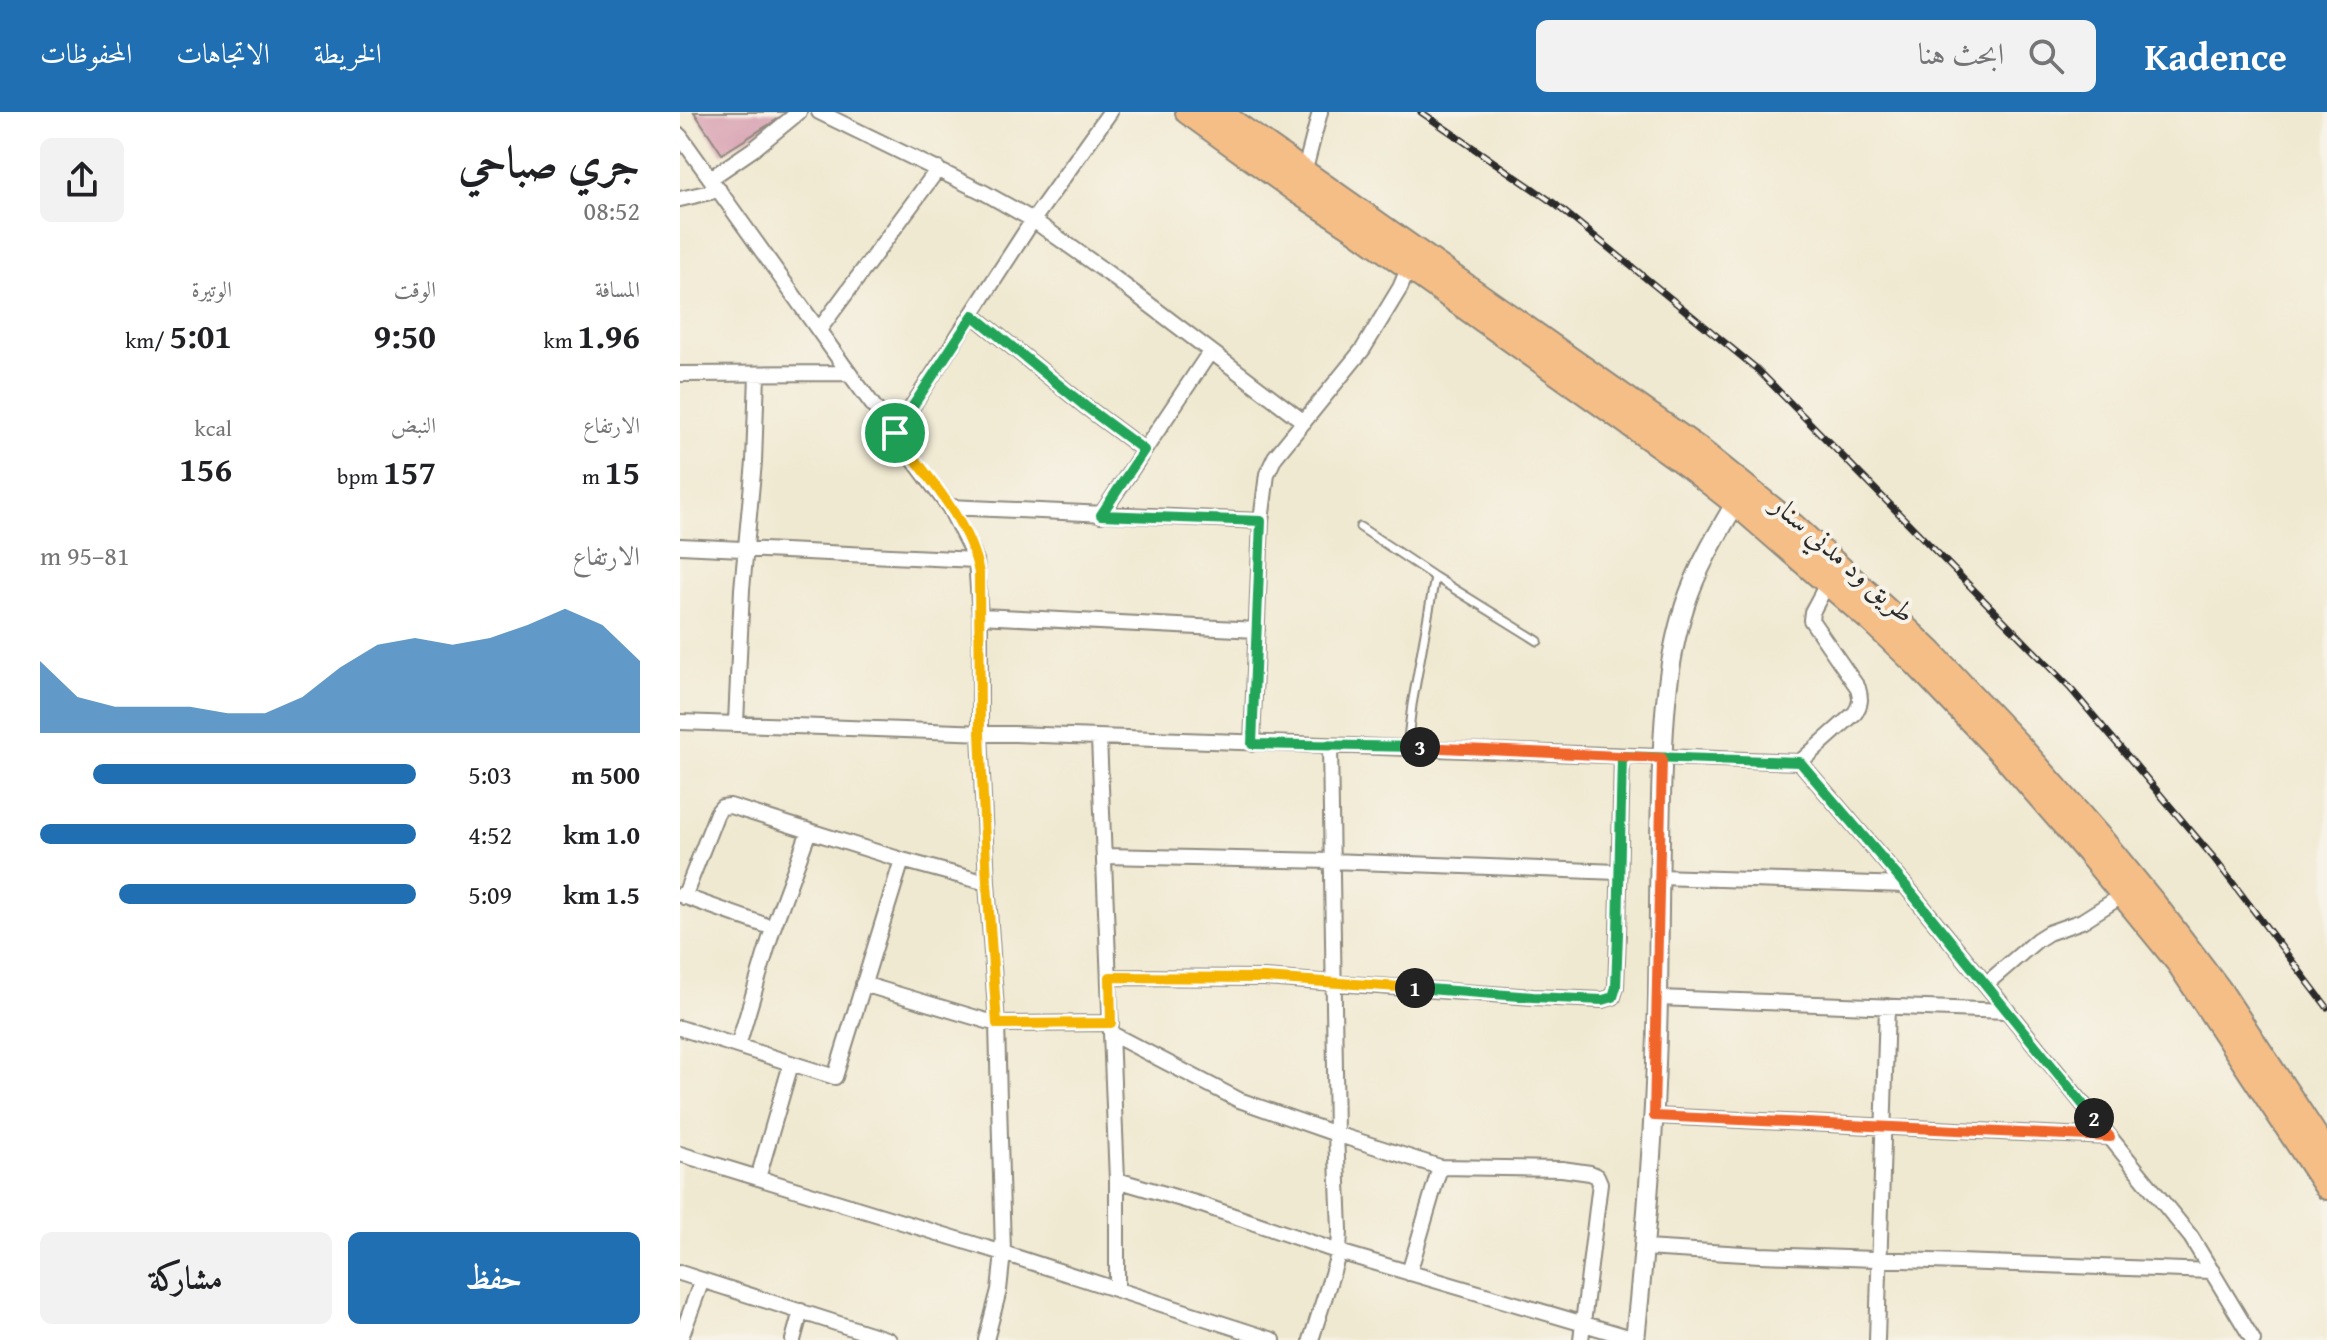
<!DOCTYPE html>
<html lang="ar">
<meta charset="utf-8">
<style>
body{margin:0;font-family:"Gentium Book Plus",Amiri,serif;background:#f2f2f2;color:#202124;direction:rtl;height:100vh;display:flex;flex-direction:column;font-size:30px;white-space:nowrap}
*{box-sizing:border-box;margin:0}
p{font-size:26px;color:#757577}
.icon{flex:none;width:44px;height:44px;fill:none;stroke:currentColor;stroke-width:2;stroke-linecap:round;stroke-linejoin:round}
.map{position:relative;flex:1;overflow:hidden;direction:ltr}
.panel{display:flex;flex-direction:column;background:#fff;width:680px}
.panel>*{flex:none}
.pin{position:absolute;display:grid;place-items:center;width:68px;height:68px;color:#fff;margin:-34px;border:4px solid #fff;border-radius:50%;box-shadow:0 2px 8px #0007}
.km{position:absolute;width:40px;height:40px;margin:-20px;border-radius:50%;background:#222;color:#fff;font-size:22px;line-height:40px;text-align:center}
.round{display:grid;place-items:center;flex:none;width:84px;height:84px;border-radius:12px;background:#f2f2f2}
.summary{display:flex;align-items:center;justify-content:space-between;height:136px;padding:0 40px}
h1{font-size:44px;font-weight:700;line-height:60px}
.metrics{display:grid;grid-template-columns:repeat(3,1fr);gap:12px;height:136px;padding:8px 40px}
.metrics div{display:grid;align-content:center}
.metrics b{font-size:34px;font-weight:700}
.metrics small{font-size:22px;font-weight:400}
.metrics p{font-size:22px}
.chart{height:224px;padding:16px 40px}
.chart p{display:flex;justify-content:space-between}
.chart svg{width:100%;height:144px;margin-top:8px;fill:#1f6fb2;opacity:.7}
.primary-button{display:flex;gap:16px;margin-top:auto;padding:16px 40px}
.primary-button a{flex:1;height:92px;border-radius:12px;background:#1f6fb2;color:#fff;font-size:32px;font-weight:700;line-height:92px;text-align:center}
.primary-button a+a{background:#f2f2f2;color:#202124}
ul{padding:0 40px;list-style:none;font-size:26px}
li{display:grid;grid-template-columns:128px 96px 1fr;align-items:center;height:60px}
li i{height:20px;border-radius:10px;background:#1f6fb2}
header{display:flex;align-items:center;gap:48px;box-sizing:border-box;height:112px;padding:0 40px;background:#1f6fb2;color:#fff}
header strong{font-size:38px}
nav{display:flex;gap:44px;margin-inline-start:auto;font-size:28px}
.search{width:560px;height:72px;background:#f2f2f2;display:flex;align-items:center;gap:20px;box-sizing:border-box;padding:0 28px;border-radius:12px;color:#757577;font-size:30px}
main{display:flex;flex:1;min-height:0}
.map>svg:first-child{display:block}
.building{fill:#d8a1b2}
.lines{fill:none;stroke-linecap:round;stroke-linejoin:round}
.service-casing{stroke:#8e8a7e;stroke-width:11}
.minor-casing{stroke:#8e8a7e;stroke-width:18}
.tertiary-casing{stroke:#8e8a7e;stroke-width:22}
.trunk-casing{stroke:#8e8a7e;stroke-width:28}
.service{stroke:#fff;stroke-width:7}
.minor{stroke:#fff;stroke-width:14}
.tertiary{stroke:#fff;stroke-width:18}
.trunk{stroke:#f6be87;stroke-width:24}
.rail-casing{stroke:#2b2b2b;stroke-width:7}
.rail{stroke:#f7f3e8;stroke-width:4;stroke-dasharray:12;stroke-linecap:butt}
.split-1-casing{stroke:#fff;stroke-width:16}
.split-2-casing{stroke:#fff;stroke-width:16}
.split-3-casing{stroke:#fff;stroke-width:16}
.split-4-casing{stroke:#fff;stroke-width:16}
.split-1{stroke:#f5b400;stroke-width:10}
.split-2{stroke:#22a559;stroke-width:10}
.split-3{stroke:#f0652b;stroke-width:10}
.split-4{stroke:#22a559;stroke-width:10}
.labels{text-anchor:middle;dominant-baseline:central;stroke-width:8;stroke-linejoin:round;paint-order:stroke}
.street-label{font-size:28px;fill:#2b2b2b;stroke:#f7f3e8}
</style>
<header>
<strong>Kadence</strong>
<div class="search"><svg class="icon" aria-label="search" viewBox="0 0 24 24"><circle cx="10" cy="10" r="6"/><path d="M15 15l6 6"/></svg>ابحث هنا</div>
<nav><a>الخريطة</a><a>الاتجاهات</a><a>المحفوظات</a></nav>
</header>
<main>
<div class="map">
<svg width="1647" height="1228" viewBox="0 0 1647 1228">
<rect width="100%" height="100%" fill="#f7f3e8"/>
<filter id="ink" filterUnits="userSpaceOnUse"><feTurbulence type="fractalNoise" baseFrequency=".0125" numOctaves="2"/><feDisplacementMap in="SourceGraphic" scale="16" xChannelSelector="R" yChannelSelector="G"/><feConvolveMatrix kernelMatrix="1 2 1 2 8 2 1 2 1" color-interpolation-filters="sRGB"/></filter>
<filter id="wash" filterUnits="userSpaceOnUse"><feTurbulence type="fractalNoise" baseFrequency=".006" numOctaves="4" result="noise"/><feDisplacementMap in="SourceGraphic" scale="32" xChannelSelector="R" yChannelSelector="G"/><feGaussianBlur stdDeviation="1.8" result="paint"/><feColorMatrix in="noise" values="0 0 0 0 0 0 0 0 0 0 0 0 0 0 0 0 0 1.4 0 .05"/><feComposite in="paint" operator="in"/></filter>
<g filter="url(#wash)">
<rect width="100%" height="100%" fill="#f0e9d1"/>
<g id="blocks">
<path class="building" d="M14 0H109L42 42Z"/>
</g>
</g>
<g filter="url(#ink)">
<use href="#blocks" fill-opacity="0" stroke="#8e8a7e" stroke-width="2"/>
<g class="lines">
<defs>
<path id="service" d="M680 415 755 465 858 529
M727 635 732 593 755 465"/>
<path id="minor" d="M139 0 305 81 353 108 429 162 624 310
M0 24 169 261 269 395 296 448 300 504V621L307 771 317 912 323 1141 319 1178 306 1228
M623 65 640 0
M31 66 75 36 119 0
M0 87 39 78
M293 203 405 294 464 338
M139 218 258 57
M0 262 169 261
M215 321 353 108 430 0
M269 395 581 409
M421 403 530 240
M0 434 296 448
M300 504 577 518
M0 610 1120 650 1175 601C1181 592 1181 586 1178 576L1131 508 1132 500 1148 470
M56 611 62 477 74 350 77 262
M419 626 437 1068V1178
M572 632 581 409 587 362 595 345 683 237 720 176 731 150
M1120 650 1225 773 1511 1125 1573 1228
M425 744 651 749 938 760
M979 765 1225 773
M0 783 93 816
M4 785 37 701 42 695 50 694 222 748 307 771
M430 865 584 866 853 885 923 888 933 885 936 875 938 822 942 644
M183 872 317 912 431 911
M1306 872 1357 828 1368 821 1402 809 1443 783
M978 886 1327 899
M0 916 155 965 222 748
M432 922 559 988 656 1022 760 1055 882 1057 910 1061 917 1064 920 1071 901 1228
M58 934 93 816 129 719
M974 1004 1430 1025
M0 1042 323 1141 593 1228
M78 1066 111 952
M437 1068 522 1093 659 1140 955 1227
M965 1136 1080 1143 1532 1159
M0 1161 209 1228
M729 1161 760 1055
M0 1228 22 1168
M113 1228 121 1199
M631 1228 659 1140 660 1118 656 1022 650 634
M1197 1228 1207 894"/>
<path id="tertiary" d="M955 1228C967 1114 976 999 978 884 979 817 979 751 981 684 983 620 985 554 1005 493 1018 453 1041 416 1062 380"/>
<path id="trunk" d="M508 0 616 78 674 116 1009 354 1056 391 1193 510 1238 553 1324 643 1410 742 1499 851 1647 1075
M538 0 1019 338 1113 414 1207 499 1251 541 1336 631 1423 730 1473 791 1539 878 1647 1042"/>
</defs>
<use href="#service" class="service-casing"/>
<use href="#minor" class="minor-casing"/>
<use href="#tertiary" class="tertiary-casing"/>
<use href="#trunk" class="trunk-casing"/>
<use href="#service" class="service"/>
<use href="#minor" class="minor"/>
<use href="#tertiary" class="tertiary"/>
<use href="#trunk" class="trunk"/>
<defs>
<path id="rail" d="M741 0 875 92 1077 257 1390 576 1533 745 1647 895"/>
</defs>
<use href="#rail" class="rail-casing"/>
<use href="#rail" class="rail"/>
</g>
</g>
<g class="lines" filter="url(#ink)">
<defs>
<path id="split-1" d="M215 321C246 363 289 408 299 461L300 621 307 771 317 912 431 911 430 865 584 866 735 876"/>
<path id="split-2" d="M735 876 853 885 923 888 933 885 936 875 938 822 942 644 1120 650 1225 773 1414 1006"/>
<path id="split-3" d="M740 635 982 646 974 1004 1430 1025 1414 1006"/>
<path id="split-4" d="M215 321 293 203 405 294 464 338 421 403 581 409 572 632 740 635"/>
</defs>
<use href="#split-1" class="split-1-casing"/>
<use href="#split-2" class="split-2-casing"/>
<use href="#split-3" class="split-3-casing"/>
<use href="#split-4" class="split-4-casing"/>
<use href="#split-1" class="split-1"/>
<use href="#split-2" class="split-2"/>
<use href="#split-3" class="split-3"/>
<use href="#split-4" class="split-4"/>
</g>
<g class="labels">
<g class="street-label">
<text transform="translate(1164 446) rotate(41)">طريق ود مدني سنار</text>
</g>
</g>
</svg>
<div class="pin" style="left:215px;top:321px;background:#1e9e55"><svg class="icon" aria-label="arrive" viewBox="0 0 24 24"><path d="M6 21V4h12l-3 4 3 4H6"/></svg></div>
<b class="km" style="left:735px;top:876px">1</b>
<b class="km" style="left:1414px;top:1006px">2</b>
<b class="km" style="left:740px;top:635px">3</b>
</div>
<section class="panel">
<div class="summary"><div><h1>جري صباحي</h1><p>08:52</p></div><a class="round"><svg class="icon" aria-label="share" viewBox="0 0 24 24"><path d="M12 15V3M7 8l5-5 5 5M5 13v7h14v-7"/></svg></a></div>
<div class="metrics">
<div><p>المسافة</p><b>1.96<small> km</small></b></div>
<div><p>الوقت</p><b>9:50</b></div>
<div><p>الوتيرة</p><b>5:01<small> /km</small></b></div>
</div>
<div class="metrics">
<div><p>الارتفاع</p><b>15<small> m</small></b></div>
<div><p>النبض</p><b>157<small> bpm</small></b></div>
<div><p>kcal</p><b>156</b></div>
</div>
<div class="chart"><p><span>الارتفاع</span>81–95 m</p>
<svg viewBox="0 0 160 44" preserveAspectRatio="none"><path d="M0 44V22L10 33L20 36L30 36L40 36L50 38L60 38L70 33L80 24L90 17L100 15L110 17L120 15L130 11L140 6L150 11L160 22V44z"/></svg>
</div>
<ul>
<li><b>500 m</b>5:03<i style="width:86%"></i></li>
<li><b>1.0 km</b>4:52<i style="width:100%"></i></li>
<li><b>1.5 km</b>5:09<i style="width:79%"></i></li>
</ul>
<div class="primary-button"><a>حفظ</a><a>مشاركة</a></div>
</section>
</main>
